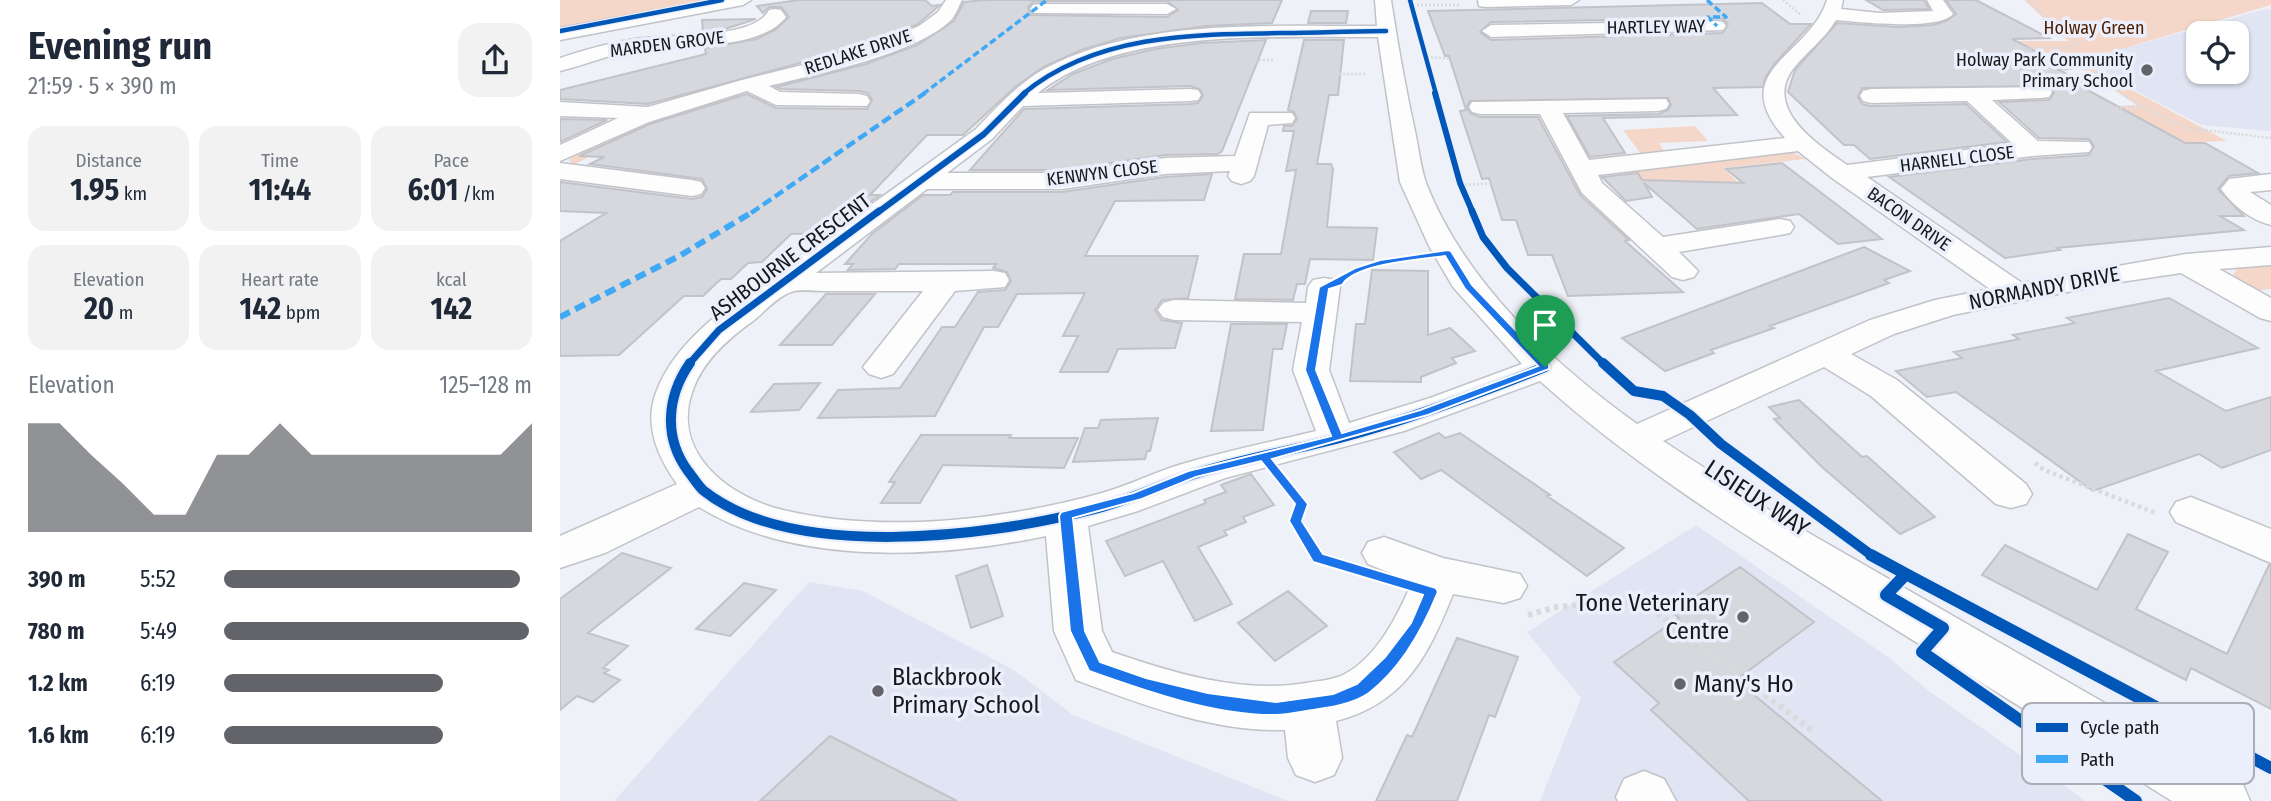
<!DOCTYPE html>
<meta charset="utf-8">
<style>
body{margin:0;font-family:"Fira Sans Condensed",sans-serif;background:#f2f2f3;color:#1f2937;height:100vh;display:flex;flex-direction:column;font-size:26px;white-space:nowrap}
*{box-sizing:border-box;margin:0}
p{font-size:23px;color:#747a83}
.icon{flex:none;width:38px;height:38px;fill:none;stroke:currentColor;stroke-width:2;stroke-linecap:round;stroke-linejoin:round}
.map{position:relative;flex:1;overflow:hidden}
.details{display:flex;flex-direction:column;background:#fff;width:560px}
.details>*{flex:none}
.tools{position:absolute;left:1626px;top:21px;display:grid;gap:14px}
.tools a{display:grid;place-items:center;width:63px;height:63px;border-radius:14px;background:#fff;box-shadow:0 2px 5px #0004;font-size:35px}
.pin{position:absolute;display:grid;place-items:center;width:60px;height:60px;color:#fff;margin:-72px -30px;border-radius:50% 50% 50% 0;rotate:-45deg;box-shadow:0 0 7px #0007}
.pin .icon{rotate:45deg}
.round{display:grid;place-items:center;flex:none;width:74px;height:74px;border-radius:21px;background:#f2f2f3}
.overview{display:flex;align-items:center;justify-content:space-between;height:119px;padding:0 28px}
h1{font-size:38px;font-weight:700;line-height:52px}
.metrics{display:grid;grid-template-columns:repeat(3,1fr);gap:10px;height:119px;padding:7px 28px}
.metrics div{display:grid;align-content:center;border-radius:18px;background:#f2f2f3;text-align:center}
.metrics b{font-size:30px;font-weight:700}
.metrics small{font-size:19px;font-weight:400}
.metrics p{font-size:19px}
.chart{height:196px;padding:14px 28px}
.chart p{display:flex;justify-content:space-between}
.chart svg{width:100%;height:126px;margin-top:7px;fill:#63646a;opacity:.7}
ul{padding:0 28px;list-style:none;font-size:23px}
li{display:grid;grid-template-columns:112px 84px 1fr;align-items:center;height:52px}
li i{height:18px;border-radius:9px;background:#63646a}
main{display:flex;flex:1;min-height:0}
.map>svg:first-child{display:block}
.built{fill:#e1e5f3;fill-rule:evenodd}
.green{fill:#f5d7ca}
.building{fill:#d6d8de;stroke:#c2c3c9;stroke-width:2;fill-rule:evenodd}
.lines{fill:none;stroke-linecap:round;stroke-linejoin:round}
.minor-casing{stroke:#c1c3c9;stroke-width:3}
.path-far3{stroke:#d9dadc;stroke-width:2.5;stroke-dasharray:2 2;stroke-linecap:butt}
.path-far2{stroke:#d9dadc;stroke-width:3.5;stroke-dasharray:2.5 2.5;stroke-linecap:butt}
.path-far1{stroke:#d9dadc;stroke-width:4.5;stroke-dasharray:3.5 3.5;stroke-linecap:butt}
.path{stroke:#d9dadc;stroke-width:6;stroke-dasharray:4.5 4.5;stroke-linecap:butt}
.minor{fill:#fdfdfe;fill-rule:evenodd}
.quiet-far2{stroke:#3fa9f5;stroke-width:3.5;stroke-dasharray:7 3.5;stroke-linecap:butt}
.quiet-far1{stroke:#3fa9f5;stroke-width:4.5;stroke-dasharray:10 4.5;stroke-linecap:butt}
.quiet{stroke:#3fa9f5;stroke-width:6;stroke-dasharray:11 6;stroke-linecap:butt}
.cycleway-far4-casing{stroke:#ebeffc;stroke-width:7}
.cycleway-far3-casing{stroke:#ebeffc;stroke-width:9}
.cycleway-far2-casing{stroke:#ebeffc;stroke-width:10}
.cycleway-far1-casing{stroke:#ebeffc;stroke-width:14}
.cycleway-casing{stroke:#ebeffc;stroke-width:17}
.cycleway-far4{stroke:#0057b8;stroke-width:4.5}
.cycleway-far3{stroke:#0057b8;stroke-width:6}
.cycleway-far2{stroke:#0057b8;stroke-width:7}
.cycleway-far1{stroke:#0057b8;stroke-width:10}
.cycleway{stroke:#0057b8;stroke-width:12}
.route{fill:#1a73e8;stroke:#fff;stroke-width:2;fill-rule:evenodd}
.poi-dot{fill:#63646a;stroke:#ebeffc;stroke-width:2.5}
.labels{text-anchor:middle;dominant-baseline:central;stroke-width:7;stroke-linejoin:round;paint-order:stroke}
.far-street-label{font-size:18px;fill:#17181d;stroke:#ebeffc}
.far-park-label{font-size:18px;fill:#4e2001;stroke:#ebeffc}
.far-poi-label{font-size:18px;fill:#17181d;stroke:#ebeffc;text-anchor:end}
.street-label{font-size:21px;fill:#17181d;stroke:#ebeffc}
.near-street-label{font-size:24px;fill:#17181d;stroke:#ebeffc}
.near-poi-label{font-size:24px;fill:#17181d;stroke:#ebeffc;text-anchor:start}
.key{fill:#ebeffc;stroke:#abaeb9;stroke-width:2}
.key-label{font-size:19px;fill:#17181d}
</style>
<main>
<section class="details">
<div class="overview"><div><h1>Evening run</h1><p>21:59 · 5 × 390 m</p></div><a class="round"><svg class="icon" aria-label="share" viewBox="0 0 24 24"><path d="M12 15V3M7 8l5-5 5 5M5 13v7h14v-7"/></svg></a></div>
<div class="metrics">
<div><p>Distance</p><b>1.95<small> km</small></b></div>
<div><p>Time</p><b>11:44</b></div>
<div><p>Pace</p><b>6:01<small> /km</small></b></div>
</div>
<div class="metrics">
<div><p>Elevation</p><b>20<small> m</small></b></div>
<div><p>Heart rate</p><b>142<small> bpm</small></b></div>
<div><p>kcal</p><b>142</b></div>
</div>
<div class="chart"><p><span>Elevation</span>125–128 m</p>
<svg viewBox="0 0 160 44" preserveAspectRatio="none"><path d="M0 44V6L10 6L20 17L30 27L40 38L50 38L60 17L70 17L80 6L90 17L100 17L110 17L120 17L130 17L140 17L150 17L160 6V44z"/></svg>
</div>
<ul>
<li><b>390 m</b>5:52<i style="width:96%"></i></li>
<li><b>780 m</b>5:49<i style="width:99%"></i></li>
<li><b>1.2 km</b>6:19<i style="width:71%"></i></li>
<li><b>1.6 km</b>6:19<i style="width:71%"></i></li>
</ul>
</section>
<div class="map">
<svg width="1711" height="801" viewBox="0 0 1711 801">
<rect width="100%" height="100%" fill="#eff1f8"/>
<path class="built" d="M1705 9 1711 10V131L1641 125 1534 69 1530 63 1548 53ZM1638 33H1676V72H1638Z
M1136 525 1328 657 1369 691 1526 801H980L1021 698 967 632Z
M249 582 303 591 454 670 513 715 728 801H54Z"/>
<path class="green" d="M0 0H151L0 27Z
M1464 0H1711V5L1548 53 1527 63 1533 69 1667 141 1609 143 1579 118 1558 106 1577 105 1497 53 1420 55 1417 41H1508Z
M167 95H185L48 146 14 165 9 160C33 133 130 108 167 95Z
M1135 126 1148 141 1099 143 1105 153 1081 154 1063 130Z
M1218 151 1234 153 1246 159 1163 168 1177 181C1152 194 1098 176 1066 181L1064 169Z
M1711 264V289L1689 291 1673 274 1679 267Z"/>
<path class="building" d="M239 0H365L372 6 380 5 358 24 330 36 262 57 88 104 0 99V90L146 54 145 48 197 39 215 30 229 17 221 7H209L203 13 197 6Z
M426 0H722L712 23 646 26 561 38 521 50 483 67 455 87 403 135H367L310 195H320L267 233 231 234 202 262 188 263 171 279H161L143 296H124L59 355 0 356V241L46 213 0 211V182L132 199 142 197 147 189 142 179 30 164 44 157 19 156 90 124 187 94 216 108 307 109 312 100 308 93 300 91 221 89 216 87 306 64 357 45 394 21 404 2ZM479 1H607L618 10 607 17 471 15 468 7 473 2Z
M1306 0H1364L1369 9 1323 10Z
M1386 0H1416L1489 38 1452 39 1510 69 1499 70 1530 86 1522 87 1625 143H1645L1698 173 1669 176 1658 189 1684 216H1660L1684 230 1497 248 1500 250 1445 258 1329 177 1472 159 1529 155 1534 146 1529 139 1479 138 1439 102 1489 100 1494 93 1491 86 1302 88 1298 97 1302 104 1310 106 1406 104 1447 142 1310 159 1294 145H1284L1228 92 1235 70 1277 23 1338 27 1373 25 1386 21 1396 14Z
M1202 3 1230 24H1251L1215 63 1205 78 1203 87 1153 88 1177 115 1043 118 1065 153 1030 157 1007 116 1099 114 1108 110 1111 105 1108 98 910 101 907 106 910 113 919 117H978L1020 195 1069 240 1065 241 1123 292 1008 296 992 255H968L956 220H942L929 178 922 179 900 111 906 110 889 56H885L868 11ZM1157 18 1163 19 1168 24 1163 33 931 40 920 32 931 22Z
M751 11H788L786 23H748Z
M196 19 168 28 143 32 142 20Z
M706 40 662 151 658 154 605 155 502 170H410L464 109 630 104 638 103 643 96 640 89 630 86 488 90 513 74 552 59 595 49 641 43Z
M744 40H784L778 95H769L757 164H771L773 169 767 227 817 228 813 260 750 259 745 284H737L733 300 675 299 684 254H721L736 170 726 171 734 131H723L724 126H732L737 119 734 112 728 110Z
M0 119 47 120 0 142Z
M1222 163 1322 239 1278 244 1239 214 1137 229 1084 183 1092 197 1066 201 1042 177 1078 173 1082 180 1183 183 1166 169Z
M652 174 644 200 555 201 525 256H638L628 298 602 300 595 310 602 320 622 323 615 348 558 349 548 372H500L518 336H503L525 293 457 294 438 327H424L375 416 258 418 278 390 340 388 382 327H395L418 292 445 290 451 281 447 272 433 268 436 264H339L335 269 288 270 293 264H285L312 234 363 195H390L393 192H502L605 177Z
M1304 247 1350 271 1324 280 1329 283 1210 326 1214 328 1151 350 1154 353 1105 371 1062 338Z
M812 270 868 271V335L890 328 915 351 892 358 896 363 861 377V382L790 381 796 324H805Z
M266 294H315L272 345H220Z
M1609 298 1698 348 1596 371 1666 411 1711 397V450L1662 468 1639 454 1533 491 1396 392 1367 397 1336 371 1402 358 1394 352 1459 339 1453 335 1515 323 1507 318Z
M671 324H727L722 349H713L703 430 651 431Z
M260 383 239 410 191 412 214 384Z
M1239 400 1302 457 1307 456 1375 517 1340 534 1262 467 1214 419 1220 418 1209 407Z
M598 418 590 451H587L585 459 513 462 525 428H538L541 420Z
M879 433 885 438 900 433 990 495 987 496 1064 548 1027 576 881 470 861 479 834 452Z
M361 435H451L449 438H518L504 468 383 465 360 503H321L335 482H329Z
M691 474 714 505 683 517 686 522 664 531 667 535 638 547 672 604 635 621 603 561 565 576 546 541 646 503 644 500 666 492 661 485Z
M1568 534 1608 552 1576 609 1667 654 1709 565H1711V709L1631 668 1626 680 1422 575 1445 545 1537 590Z
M62 553 111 568 28 633 68 646 43 668 49 670 44 673 60 680 33 702 17 696 0 710V599Z
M427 565 443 616 411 628 396 576Z
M1180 567 1254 622 1176 680 1322 801H1189L1091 710 1099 703 1054 662 1119 618 1112 612Z
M184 583 216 590 170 636 136 629Z
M728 591 767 626 715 661 678 623Z
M897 638 958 657 935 717 929 715 897 801H816L847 735 852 737Z
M270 736 397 801H200Z"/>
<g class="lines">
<defs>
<path id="minor" d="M155 0H191L183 5 0 40V28Z
M386 0H402C399 6 396 14 392 19 358 54 257 74 209 86L220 92 299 94 307 96 310 101 307 106 216 105 187 91 89 122 0 161V145L58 118 0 116V102L88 107 182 80 263 60 331 38 359 26 378 12Z
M815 0H831C838 46 846 91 856 136 859 151 861 168 866 183 904 281 993 364 1077 424L1310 320 1375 300 1430 289 1272 178 1238 151 1038 175 1042 183 1103 237 1220 219 1230 221 1234 227 1230 233 1220 235 1119 252 1138 271 1134 277 1123 280 1112 277 1022 193 980 114H920L912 112 909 107 912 102 1106 99 1109 104 1106 109 1098 111 1003 113 1029 160 1225 138C1164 70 1250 56 1267 0H1283L1281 9 1320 13 1373 11 1367 0H1383L1393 14C1379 31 1299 22 1276 20 1265 39 1247 51 1233 69 1203 109 1258 145 1287 165L1453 144 1407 101 1311 103 1303 101 1300 96 1303 91 1311 89 1489 87 1492 92 1489 97 1481 98 1432 100 1478 141 1529 142 1532 147 1529 152 1472 156 1307 177 1462 283 1626 254 1711 247V265L1659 269 1711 298V321L1700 318 1621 273 1547 284 1393 315 1334 334 1291 354 1337 380 1466 484 1472 494 1466 504 1451 508 1436 504 1311 396 1264 367 1103 441 1214 513 1682 782 1690 801H1612C1507 736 1402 670 1296 605 1187 536 1076 468 980 381L844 431 665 478 578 511 528 526 542 631 552 652C613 673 682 694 746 683 758 681 772 680 783 675 817 658 838 615 852 582L808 564 802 553 808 542 824 537 883 558 960 574 967 586 960 598 944 603 893 594C868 656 845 703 776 721L782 758 774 775 755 782 736 775 728 758 725 730C653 732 583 705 516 680L494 631 486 536C380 558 236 567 139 507L45 553 0 568V536L117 484C97 456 83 423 97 390 121 327 204 282 256 244 310 206 362 168 416 129 437 107 458 84 484 69 581 17 710 27 817 26ZM818 37 840 182 869 246 893 287 962 364 870 398 789 423 769 370 780 287 775 280 764 278 753 280 748 287 746 303 614 300 603 303 598 310 603 317 614 320 742 322 733 370 756 431C711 442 666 451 622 464 595 472 570 485 542 493 445 520 323 534 223 510 168 497 108 451 134 387 145 359 169 338 193 321 204 312 217 297 231 292 239 289 253 291 262 291 296 291 329 291 363 291L303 367 309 374 321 378 333 374 395 291 445 287 449 280 445 273 434 271 256 273 367 189H502L605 174 670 171 668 176 672 181 681 184 690 181 694 176 708 125 732 123 735 118 732 113H690L675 156 605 158 502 173H387L432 139 463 106 630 101 638 100 641 95 638 90 630 89 478 93C560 27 716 38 818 37Z
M918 0H1019L1011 5 925 7 919 6Z
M479 4H607L616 9 607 14 473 13 470 9 473 5Z
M215 9 221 10 226 17C198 53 116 43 74 50 48 55 25 65 0 71V58C24 50 49 43 75 39 106 34 195 40 209 10Z
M1157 21 1163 22 1166 26 1163 30 931 37 922 31 931 25Z
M0 163 132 180 141 182 145 188 141 194 132 196 0 179Z
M1711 174V190L1690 192 1711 205V225C1691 220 1673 206 1661 189L1669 179Z
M1631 497 1711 529V563L1616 522 1610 512 1616 502Z
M1084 771 1104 779 1116 801H1058L1056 797 1064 779Z"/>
</defs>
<use href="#minor" class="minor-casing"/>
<path class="path-far3" d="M1223 0 1241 15
M1468 0 1516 43 1507 48 1565 96 1583 107 1499 109
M853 5H901
M242 22H317
M1404 22 1448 47
M414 56 470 55
M867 57 1005 66 1202 56
M1270 57 1399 48H1507
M655 60H713
M601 66H628
M768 66 772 74H807
M975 66 984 83
M653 80 684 79 690 60
M677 98 684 79
M324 100 352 101
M1583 107 1625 128 1711 138
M1546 149 1570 151 1610 176 1644 185
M901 185 997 180
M159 191 207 193"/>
<path class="path-far2" d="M790 274 824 262 856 257"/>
<path class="path-far1" d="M1475 463 1484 470 1596 513
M722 480 741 504 735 521 757 557"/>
<path class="path" d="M756 555 789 567
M968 615 997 607 1080 600 1254 732"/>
<use href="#minor" class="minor"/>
<path class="quiet-far2" d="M1147 0 1166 17H1148L1157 26
M363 94 487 0"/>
<path class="quiet-far1" d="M191 213 365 93"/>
<path class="quiet" d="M0 317 121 255 194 211"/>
<defs>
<path id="cycleway-far4" d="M850 0 876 94
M0 31 162 0
M463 94C535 34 635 34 724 33 758 33 792 31 826 31"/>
<path id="cycleway-far3" d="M875 93 900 183 913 213
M317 213 424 134 465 93"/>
<path id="cycleway-far2" d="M912 211 923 237 947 268 1044 364
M129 364 159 330 319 211"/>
<path id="cycleway-far1" d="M130 363C107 396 103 437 128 471 133 477 138 486 144 491 233 561 428 537 531 510 572 500 610 480 651 469 693 457 737 449 780 438 850 419 918 394 985 367
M1043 363 1074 391 1103 396 1130 415 1161 444 1314 557"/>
<path id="cycleway" d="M1311 555 1346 574 1326 595 1383 628 1362 652 1576 801
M1346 574 1711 768"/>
</defs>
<use href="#cycleway-far4" class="cycleway-far4-casing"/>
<use href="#cycleway-far3" class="cycleway-far3-casing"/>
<use href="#cycleway-far2" class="cycleway-far2-casing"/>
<use href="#cycleway-far1" class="cycleway-far1-casing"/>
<use href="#cycleway" class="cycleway-casing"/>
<use href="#cycleway-far4" class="cycleway-far4"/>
<use href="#cycleway-far3" class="cycleway-far3"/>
<use href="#cycleway-far2" class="cycleway-far2"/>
<use href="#cycleway-far1" class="cycleway-far1"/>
<use href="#cycleway" class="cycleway"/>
</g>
<path class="route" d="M888 250 891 251 912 285 989 365V369L868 415 712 459 748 504 742 521 763 554 876 588 878 592C863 629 842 668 809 693 796 702 774 707 759 709 745 711 730 715 716 715 656 716 585 691 529 671L510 631 499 516 501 512 573 493 628 471 771 436 745 370 759 287 795 268 820 260ZM885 256 905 289 978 366 860 410 782 433 756 370 769 289 782 285C796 263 861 260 885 256ZM701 461 735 504 729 521 753 562 863 595 851 623 825 657 797 684 773 694 716 702 648 693 586 678 540 662 525 631 513 518 582 499 636 477Z"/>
<g class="poi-dot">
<circle cx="1587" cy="70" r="7"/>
<circle cx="1183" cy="617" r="7"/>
<circle cx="1120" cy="684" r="7"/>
<circle cx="318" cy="691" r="7"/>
</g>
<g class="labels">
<g class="far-street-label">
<text transform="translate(1096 27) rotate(-1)">HARTLEY WAY</text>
<text transform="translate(107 44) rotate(-7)">MARDEN GROVE</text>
<text transform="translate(298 52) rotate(-18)">REDLAKE DRIVE</text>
<text transform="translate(1397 159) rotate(-7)">HARNELL CLOSE</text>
<text transform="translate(542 173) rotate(-7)">KENWYN CLOSE</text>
<text transform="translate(1349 219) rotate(35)">BACON DRIVE</text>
</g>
<g class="far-park-label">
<text x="1534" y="28">Holway Green</text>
</g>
<g class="far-poi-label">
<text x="1573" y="60">Holway Park Community<tspan x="1573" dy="21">Primary School</tspan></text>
</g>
<g class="street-label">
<text transform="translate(230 257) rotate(-37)">ASHBOURNE CRESCENT</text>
<text transform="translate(1484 288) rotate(-11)">NORMANDY DRIVE</text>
</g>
<g class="near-street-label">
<text transform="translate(1197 498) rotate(33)">LISIEUX WAY</text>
</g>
<g class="near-poi-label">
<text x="1169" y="603" text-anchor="end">Tone Veterinary<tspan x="1169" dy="28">Centre</tspan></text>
<text x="332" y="677">Blackbrook<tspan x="332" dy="28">Primary School</tspan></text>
<text x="1134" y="684">Many's Ho</text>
</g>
</g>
<rect x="1462" y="703" width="232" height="81" rx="10" class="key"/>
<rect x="1476" y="723" width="32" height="9" fill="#0057b8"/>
<rect x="1476" y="755" width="32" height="8" fill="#3fa9f5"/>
<g class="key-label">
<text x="1520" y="734">Cycle path</text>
<text x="1520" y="766">Path</text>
</g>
</svg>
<div class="tools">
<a><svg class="icon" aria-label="locate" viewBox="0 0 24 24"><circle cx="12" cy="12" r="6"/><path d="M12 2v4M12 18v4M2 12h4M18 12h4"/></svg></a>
</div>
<div class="pin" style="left:985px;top:367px;background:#1e9e55"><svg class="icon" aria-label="arrive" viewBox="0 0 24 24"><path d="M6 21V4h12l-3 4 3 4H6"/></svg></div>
</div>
</main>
